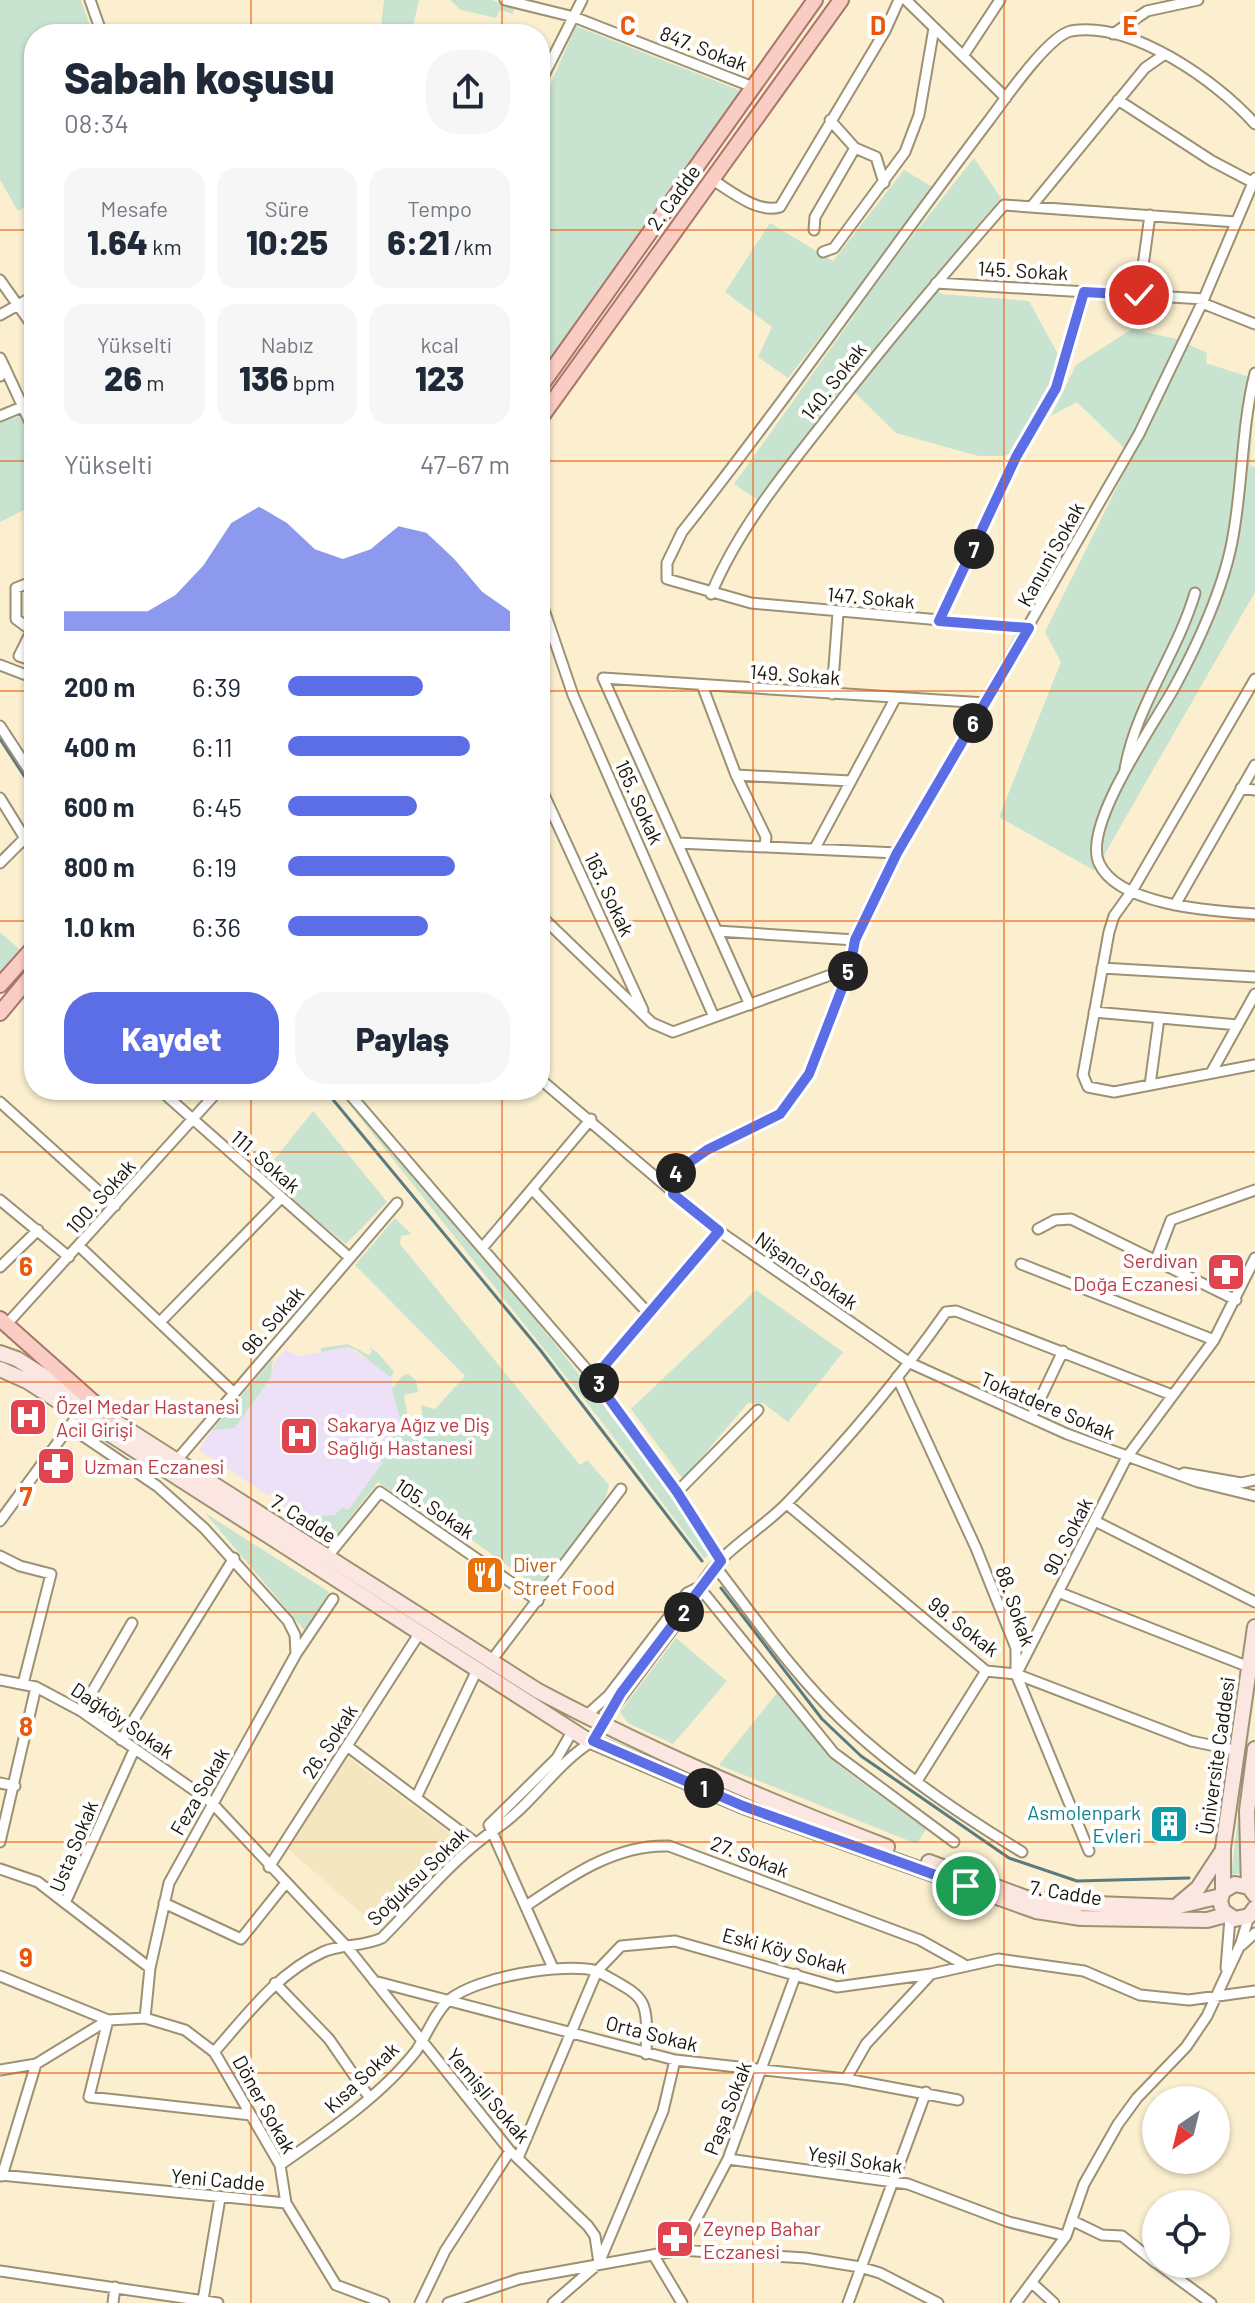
<!DOCTYPE html>
<html lang="tr">
<meta charset="utf-8">
<style>
body{margin:0;font-family:Barlow,sans-serif;background:#f6f6f7;color:#1f2937;height:100vh;display:flex;flex-direction:column;font-size:30px;white-space:nowrap}
*{box-sizing:border-box;margin:0}
p{font-size:26px;color:#747a83}
.icon{flex:none;width:44px;height:44px;fill:none;stroke:currentColor;stroke-width:2;stroke-linecap:round;stroke-linejoin:round}
.map{position:relative;flex:1;overflow:hidden}
.drawer{position:absolute;left:24px;top:24px;width:526px;height:1076px;display:flex;flex-direction:column;background:#fff;border-radius:32px;box-shadow:0 2px 6px #0004}
.drawer>*{flex:none}
.needle{width:52px;rotate:215deg}
.buttons{position:absolute;left:1142px;top:2086px;display:grid;gap:16px}
.buttons a{display:grid;place-items:center;width:88px;height:88px;border-radius:50%;background:#fff;box-shadow:0 2px 6px #0004;font-size:40px}
.pin{position:absolute;display:grid;place-items:center;width:68px;height:68px;color:#fff;margin:-34px;border:4px solid #fff;border-radius:50%;box-shadow:0 2px 8px #0007}
.km{position:absolute;width:40px;height:40px;margin:-20px;border-radius:50%;background:#222;color:#fff;font-size:22px;line-height:40px;text-align:center}
.round{display:grid;place-items:center;flex:none;width:84px;height:84px;border-radius:32px;background:#f6f6f7}
.headline{display:flex;align-items:center;justify-content:space-between;height:136px;padding:0 40px}
h1{font-size:44px;font-weight:800;line-height:60px}
.stats{display:grid;grid-template-columns:repeat(3,1fr);gap:12px;height:136px;padding:8px 40px}
.stats div{display:grid;align-content:center;border-radius:20px;background:#f6f6f7;text-align:center}
.stats b{font-size:34px;font-weight:800}
.stats small{font-size:22px;font-weight:400}
.stats p{font-size:22px}
.chart{height:224px;padding:16px 40px}
.chart p{display:flex;justify-content:space-between}
.chart svg{width:100%;height:144px;margin-top:8px;fill:#5c6ee5;opacity:.7}
.primary-button{display:flex;gap:16px;margin-top:auto;padding:16px 40px}
.primary-button a{flex:1;height:92px;border-radius:32px;background:#5c6ee5;color:#fff;font-size:32px;font-weight:800;line-height:92px;text-align:center}
.primary-button a+a{background:#f6f6f7;color:#1f2937}
ul{padding:0 40px;list-style:none;font-size:26px}
li{display:grid;grid-template-columns:128px 96px 1fr;align-items:center;height:60px}
li i{height:20px;border-radius:10px;background:#5c6ee5}
.map>svg:first-child{display:block}
.built{fill:#f4e6be}
.medical{fill:#ece1f6}
.green{fill:#c8e4d0}
.lines{fill:none;stroke-linecap:round;stroke-linejoin:round}
.stream{stroke:#597b81;stroke-width:3}
.street-casing{stroke:#9c9173;stroke-width:13}
.secondary-casing{stroke:#9c9173;stroke-width:18}
.primary-casing{stroke:#a97669;stroke-width:18}
.street{stroke:#fff;stroke-width:9}
.secondary{stroke:#fce6e1;stroke-width:14}
.primary{stroke:#facdc4;stroke-width:14}
.route-casing{stroke:#fff;stroke-width:16}
.route{stroke:#5c6ee5;stroke-width:10}
.grid{fill:none;stroke:#e8590c;stroke-width:2;stroke-opacity:0.55}
.labels{text-anchor:middle;dominant-baseline:central;stroke-width:8;stroke-linejoin:round;paint-order:stroke}
.street-label{font-size:20px;fill:#191509;stroke:#fff}
.health-label{font-size:20px;fill:#be3a42;stroke:#fff;text-anchor:start}
.food-label{font-size:20px;fill:#c56008;stroke:#fff;text-anchor:start}
.culture-label{font-size:20px;fill:#0d838f;stroke:#fff;text-anchor:end}
.grid-label{font-size:26px;text-anchor:middle;font-weight:bold;fill:#e8590c;stroke:#fff;stroke-width:8;stroke-linejoin:round;paint-order:stroke}
</style>
<div class="map">
<svg width="1255" height="2303" viewBox="0 0 1255 2303">
<rect width="100%" height="100%" fill="#fbefcf"/>
<path class="built" d="M347 1757 455 1837 457 1848 377 1927 287 1848Z"/>
<path class="medical" d="M347 1347 390 1373 403 1429 397 1427 377 1457 384 1461 348 1510 342 1507 335 1515 319 1516 313 1525 199 1450 212 1430 235 1428 271 1377 275 1360 285 1350 299 1356Z"/>
<path class="green" d="M0 0H81L93 34H34V202L18 211 0 180Z
M384 0H419L411 34H380Z
M450 0H492L514 9 513 14 500 10 496 18 461 10Z
M576 26 744 92 540 377V108Z
M974 158 1001 198 891 327 758 500 734 484 895 258Z
M904 170 936 189 788 378 758 357 772 327 725 292 770 223 833 261Z
M936 290 942 294 1029 301 1059 356 1068 361 1040 427 1020 447 1005 456H978L896 433 853 391Z
M1132 329 1181 340 1139 431 1123 447 1077 402 1051 416 1076 365Z
M1188 344 1207 353 1206 363 1255 379 1250 466 1255 467V592L1095 871 999 817 1061 662 1045 632Z
M23 415 34 438V505L0 522V422Z
M0 932 24 953 0 977Z
M341 1094C387 1132 423 1185 462 1231 550 1336 634 1440 711 1554L704 1558 602 1422Z
M313 1111 387 1202 346 1244 262 1175Z
M395 1218 411 1234 401 1236 400 1244 580 1465 587 1460 609 1485 603 1506 540 1589 412 1497 407 1502 378 1482 334 1538 313 1525 319 1516 335 1515 342 1507 348 1510 383 1462 377 1457 398 1426V1430L403 1429 392 1389 402 1376 408 1374 416 1380 418 1392 404 1395 409 1425 423 1422 421 1405 435 1409 465 1376 355 1265Z
M756 1290 843 1352 788 1422 763 1403H748L683 1479 631 1409Z
M347 1344 369 1355 372 1351 369 1347 378 1353 394 1372 390 1377 356 1350 347 1347 321 1352V1348Z
M273 1359 271 1377 235 1428 212 1430Z
M205 1513 329 1592 305 1631Z
M676 1638 727 1681 673 1744 628 1723 620 1712Z
M1255 1682 1240 1815 1244 1873 1231 1875Z
M777 1693 838 1765 926 1829 917 1844 719 1765Z"/>
<g class="lines">
<path class="stream" d="M0 739 34 791
M325 1090 541 1351 702 1561
M721 1588 822 1719 861 1756 1009 1858 1077 1881 1189 1878"/>
<defs>
<path id="street" d="M90 0 102 34
M505 0 574 17 753 87
M906 0 1006 98
M1113 34 1147 11 1198 0
M963 56 1000 0
M540 83 582 0
M1118 100 1212 161 1252 182
M830 120 855 148 876 157 884 183
M711 179C730 190 757 214 780 207L885 31 899 0
M1031 207 1145 68 1165 54
M814 230 815 217 855 148
M823 252 834 248 905 152 919 115 934 28
M0 280 34 328
M936 283 1204 299
M1139 295 1150 215
M1202 303 1255 324
M0 315 34 296
M0 358 4 366 0 376
M4 366 34 431
M1255 373C1241 429 1243 486 1232 542 1223 589 1197 646 1174 688 1154 724 1082 826 1099 863 1118 906 1214 911 1255 914
M0 416 34 402
M711 594C737 532 780 478 821 426 880 350 941 277 1004 205L1236 222
M540 598 573 695 714 1017
M939 621 1016 457 1056 388 1084 292
M34 626 19 656 34 661
M1029 628 751 603 667 579V563L682 532C789 397 886 256 990 119 1005 99 1048 36 1071 31 1131 20 1218 82 1255 124
M31 630 16 619V588L34 581
M0 665 34 678
M1255 679 1132 891 1114 916 1109 932 1083 1075 1088 1087 1114 1092 1255 1065
M702 685 736 775 766 837 765 845
M832 694 838 613
M0 726 34 778
M1125 769C1136 706 1177 654 1195 593
M736 775 850 781
M540 786 643 1010
M1241 788 1255 790
M0 798 34 853
M678 843 897 853
M815 848 895 699
M0 863 24 839
M1175 905 1255 765
M540 915 652 1023 673 1032 850 968
M717 931 855 940
M1102 968 1255 977
M750 1005 603 678 985 703
M1094 1012 1238 1025
M1211 1073 1255 994
M540 1079 719 1231 910 1363 1067 1434 1198 1482 1255 1496
M1150 1085 1159 1018
M160 1090 350 1258
M346 1090 594 1378 677 1492 721 1561
M0 1102 115 1206
M532 1189 649 1314
M673 1194 677 1171 707 1150 780 1114 809 1074 850 968 855 940 897 853 1139 434 1202 303 1255 178
M0 1200 69 1257
M1038 1229 1055 1220 1071 1219 1236 1300
M79 1246 234 1393
M483 1247 591 1119
M1155 1262 1171 1220 1255 1190
M1021 1264 1214 1340
M0 1267 38 1230
M160 1322 281 1198
M6 1325 219 1090
M897 1377 976 1548 1016 1648V1674L1089 1851
M594 1378 719 1231
M1031 1418 1063 1351
M70 1427 157 1486 204 1528 288 1621 295 1635 296 1654
M176 1461 397 1203
M1184 1473 1241 1483 1255 1480
M677 1492 758 1410
M787 1504 986 1671 1016 1674 1191 1741 1239 1751
M0 1521 78 1415
M1095 1521 1255 1602
M0 1556 20 1566 51 1574 23 1684
M328 1556 380 1492 538 1601
M715 1566C756 1619 795 1676 844 1722 896 1771 961 1815 1022 1852
M699 1587 834 1753 954 1842
M1058 1592 1249 1667
M491 1661 621 1489
M1018 1671 1127 1457 1214 1340 1255 1258
M0 1680 36 1687 81 1711 211 1802 348 1948 510 2151 588 2226 595 2236 599 2263
M81 1711 132 1623
M588 1714 609 1695 687 1593 699 1587
M602 1723 695 1599C708 1557 759 1533 788 1502 845 1443 899 1379 946 1312L956 1311 1172 1395
M121 1740 234 1558
M347 1746 476 1843
M134 1750 65 1903 150 1968
M917 1781 986 1671
M0 1783 15 1786
M416 1798 477 1670
M0 1842 36 1687
M269 1867 419 1634
M0 1869 38 1882 65 1903
M164 1903 241 1939 285 1884
M526 1906C569 1877 615 1844 669 1846L920 1940 963 1964
M1242 1945 1255 1933
M553 1968 489 1825 557 1758 573 1730
M1226 1968 1230 1918
M0 1976 108 2020 89 2097 251 2115
M374 1981 675 2060 846 2079 958 2100
M275 1983 329 2039 369 2097
M145 2018 150 1968 169 1883 296 1654 333 1599
M214 2052C247 2015 276 1974 323 1952 341 1944 363 1947 382 1938 419 1901 455 1856 497 1828 533 1804 555 1764 593 1741
M0 2070 36 2064
M846 2079 866 2044 931 1974
M518 2158 597 1971C647 1999 648 1995 646 2054
M728 2159 908 2184 1009 2222 1066 2236
M280 2165C326 2133 381 2096 416 2051 427 2035 435 2012 449 2000 476 1977 564 1962 597 1971L621 1946 675 1941 837 1987 931 1974 998 1959 1084 1971 1140 1995 1189 2000 1255 1991
M0 2175 286 2203 336 2285 384 2303
M2 2176 36 2064 108 2020 145 2018 185 2030 214 2052 219 2060 280 2165 286 2203
M1073 2221 1102 2235 1122 2236 1156 2263
M680 2250 728 2159 796 1974
M654 2256 682 2303
M1158 2264 1211 2303
M0 2271 218 2303
M1032 2283 1054 2303
M203 2300 220 2198
M113 2303 115 2287
M420 2303 445 2251 510 2151
M448 2303 519 2279 680 2250 805 2258 860 2267 880 2273 938 2303
M553 2303 599 2263 663 2111 675 2060
M848 2303 926 2092
M1016 2303 1066 2236 1084 2184 1118 2124 1137 2098 1186 2047 1207 2016 1241 1943 1249 1916"/>
<path id="secondary" d="M0 1353 17 1359 538 1691C651 1751 767 1801 887 1847
M0 1369 27 1381 127 1445 584 1738 743 1806 1036 1911 1081 1918 1207 1920 1226 1915
M929 1862 1026 1898 1070 1903 1175 1907 1221 1896
M1249 1887 1247 1811 1255 1749
M1223 1891V1848L1255 1627
M1255 1895 1249 1887 1235 1884 1223 1891 1220 1901 1223 1911 1235 1919 1249 1916 1255 1908
M1179 1904 1198 1888 1221 1853"/>
<path id="primary" d="M540 387 815 0
M540 419 841 0
M0 985 34 947
M0 1013 34 972
M0 1319 109 1416"/>
</defs>
<use href="#street" class="street-casing"/>
<use href="#secondary" class="secondary-casing"/>
<use href="#primary" class="primary-casing"/>
<use href="#street" class="street"/>
<use href="#secondary" class="secondary"/>
<use href="#primary" class="primary"/>
</g>
<g class="lines">
<defs>
<path id="route" d="M966 1886 743 1806 593 1741 621 1693 721 1561 677 1492 594 1378 719 1231 673 1194 677 1171 707 1150 780 1114 809 1074 850 968 855 940 897 853 1029 628 939 621 1016 457 1056 388 1084 292 1139 295"/>
</defs>
<use href="#route" class="route-casing"/>
<use href="#route" class="route"/>
</g>
<path class="grid" d="M251 0V34M502 0V34M753 0V2303M1004 0V2303M0 230H34M540 230H1255M0 461H34M540 461H1255M0 691H34M540 691H1255M0 921H34M540 921H1255M251 1090V2303M502 1090V2303M0 1152H1255M0 1382H1255M0 1612H1255M0 1842H1255M0 2073H1255"/>
<defs>
<symbol id="pharmacy-square" viewBox="-11 -11 22 22"><rect x="-9" y="-9" width="18" height="18" rx="4" fill="#e0444e" stroke="#fff"/><path d="M-2-6h4v4h4v4h-4v4h-4v-4h-4v-4h4Z" fill="#fff"/></symbol>
<symbol id="hospital-square" viewBox="-11 -11 22 22"><rect x="-9" y="-9" width="18" height="18" rx="4" fill="#e0444e" stroke="#fff"/><path d="M-5-5h3v3.5h4V-5h3V5h-3V1.5h-4V5h-3Z" fill="#fff"/></symbol>
<symbol id="restaurant-square" viewBox="-11 -11 22 22"><rect x="-9" y="-9" width="18" height="18" rx="4" fill="#e8710a" stroke="#fff"/><path d="M-5-6h1v4h1v-4h1v4h1v-4h1v5L-1.5 .5V6h-2V.5L-5-1ZM5-6V6H3V1.5H1.5Q1.5-4 5-6Z" fill="#fff"/></symbol>
<symbol id="building-square" viewBox="-11 -11 22 22"><rect x="-9" y="-9" width="18" height="18" rx="4" fill="#0f9aa8" stroke="#fff"/><path d="M-4-6H4V6H1V3H-1V6H-4ZM-2.5-4.3h1.7v1.8h-1.7ZM.8-4.3h1.7v1.8H.8ZM-2.5-1h1.7V.8h-1.7ZM.8-1h1.7V.8H.8Z" fill="#fff"/></symbol>
</defs>
<g fill-rule="evenodd">
<use href="#pharmacy-square" x="1204" y="1250" width="44" height="44"/>
<use href="#hospital-square" x="6" y="1395" width="44" height="44"/>
<use href="#hospital-square" x="277" y="1414" width="44" height="44"/>
<use href="#pharmacy-square" x="34" y="1444" width="44" height="44"/>
<use href="#restaurant-square" x="463" y="1553" width="44" height="44"/>
<use href="#building-square" x="1147" y="1802" width="44" height="44"/>
<use href="#pharmacy-square" x="653" y="2217" width="44" height="44"/>
</g>
<g class="labels">
<g class="street-label">
<text transform="translate(704 48) rotate(21)">847. Sokak</text>
<text transform="translate(673 197) rotate(-54)">2. Cadde</text>
<text transform="translate(1023 270) rotate(3)">145. Sokak</text>
<text transform="translate(833 381) rotate(-52)">140. Sokak</text>
<text transform="translate(1050 554) rotate(-61)">Kanuni Sokak</text>
<text transform="translate(871 597) rotate(5)">147. Sokak</text>
<text transform="translate(795 674) rotate(4)">149. Sokak</text>
<text transform="translate(640 802) rotate(66)">165. Sokak</text>
<text transform="translate(610 894) rotate(65)">163. Sokak</text>
<text transform="translate(266 1161) rotate(41)">111. Sokak</text>
<text transform="translate(100 1196) rotate(-48)">100. Sokak</text>
<text transform="translate(807 1270) rotate(35)">Nişancı Sokak</text>
<text transform="translate(272 1320) rotate(-49)">96. Sokak</text>
<text transform="translate(1048 1405) rotate(23)">Tokatdere Sokak</text>
<text transform="translate(435 1508) rotate(34)">105. Sokak</text>
<text transform="translate(304 1518) rotate(32)">7. Cadde</text>
<text transform="translate(1067 1536) rotate(-63)">90. Sokak</text>
<text transform="translate(1016 1606) rotate(71)">88. Sokak</text>
<text transform="translate(964 1626) rotate(38)">99. Sokak</text>
<text transform="translate(123 1720) rotate(34)">Dağköy Sokak</text>
<text transform="translate(329 1741) rotate(-57)">26. Sokak</text>
<text transform="translate(1216 1756) rotate(-82)">Üniversite Caddesi</text>
<text transform="translate(199 1791) rotate(-60)">Feza Sokak</text>
<text transform="translate(73 1846) rotate(-68)">Usta Sokak</text>
<text transform="translate(750 1856) rotate(21)">27. Sokak</text>
<text transform="translate(417 1876) rotate(-44)">Soğuksu Sokak</text>
<text transform="translate(1066 1892) rotate(9)">7. Cadde</text>
<text transform="translate(785 1950) rotate(15)">Eski Köy Sokak</text>
<text transform="translate(652 2033) rotate(14)">Orta Sokak</text>
<text transform="translate(361 2077) rotate(-43)">Kısa Sokak</text>
<text transform="translate(489 2095) rotate(50)">Yemişli Sokak</text>
<text transform="translate(265 2104) rotate(61)">Döner Sokak</text>
<text transform="translate(727 2108) rotate(-69)">Paşa Sokak</text>
<text transform="translate(855 2159) rotate(8)">Yeşil Sokak</text>
<text transform="translate(218 2179) rotate(5)">Yeni Cadde</text>
</g>
<g class="health-label">
<text x="1198" y="1260" text-anchor="end">Serdivan<tspan x="1198" dy="23">Doğa Eczanesi</tspan></text>
<text x="56" y="1406">Özel Medar Hastanesi<tspan x="56" dy="23">Acil Girişi</tspan></text>
<text x="327" y="1424">Sakarya Ağız ve Diş<tspan x="327" dy="23">Sağlığı Hastanesi</tspan></text>
<text x="84" y="1466">Uzman Eczanesi</text>
<text x="703" y="2228">Zeynep Bahar<tspan x="703" dy="23">Eczanesi</tspan></text>
</g>
<g class="food-label">
<text x="513" y="1564">Diver<tspan x="513" dy="23">Street Food</tspan></text>
</g>
<g class="culture-label">
<text x="1141" y="1812">Asmolenpark<tspan x="1141" dy="23">Evleri</tspan></text>
</g>
</g>
<g class="grid-label">
<text x="628" y="35">C</text>
<text x="878" y="35">D</text>
<text x="1130" y="35">E</text>
<text x="26" y="1276">6</text>
<text x="26" y="1506">7</text>
<text x="26" y="1736">8</text>
<text x="26" y="1967">9</text>
</g>
</svg>
<div class="buttons">
<a><svg class="needle" viewBox="-14 -14 28 28"><path d="M0-13l5 13h-10z" fill="#e53935"/><path d="M0 13l5-13h-10z" fill="#747a83"/></svg></a>
<a><svg class="icon" aria-label="locate" viewBox="0 0 24 24"><circle cx="12" cy="12" r="6"/><path d="M12 2v4M12 18v4M2 12h4M18 12h4"/></svg></a>
</div>
<div class="pin" style="left:966px;top:1886px;background:#1e9e55"><svg class="icon" aria-label="arrive" viewBox="0 0 24 24"><path d="M6 21V4h12l-3 4 3 4H6"/></svg></div>
<div class="pin" style="left:1139px;top:295px;background:#d93025"><svg class="icon" aria-label="check" viewBox="0 0 24 24"><path d="M5 12l5 5 9-10"/></svg></div>
<b class="km" style="left:704px;top:1788px">1</b>
<b class="km" style="left:684px;top:1612px">2</b>
<b class="km" style="left:599px;top:1383px">3</b>
<b class="km" style="left:676px;top:1173px">4</b>
<b class="km" style="left:848px;top:971px">5</b>
<b class="km" style="left:973px;top:723px">6</b>
<b class="km" style="left:974px;top:549px">7</b>
<section class="drawer">
<div class="headline"><div><h1>Sabah koşusu</h1><p>08:34</p></div><a class="round"><svg class="icon" aria-label="share" viewBox="0 0 24 24"><path d="M12 15V3M7 8l5-5 5 5M5 13v7h14v-7"/></svg></a></div>
<div class="stats">
<div><p>Mesafe</p><b>1.64<small> km</small></b></div>
<div><p>Süre</p><b>10:25</b></div>
<div><p>Tempo</p><b>6:21<small> /km</small></b></div>
</div>
<div class="stats">
<div><p>Yükselti</p><b>26<small> m</small></b></div>
<div><p>Nabız</p><b>136<small> bpm</small></b></div>
<div><p>kcal</p><b>123</b></div>
</div>
<div class="chart"><p><span>Yükselti</span>47–67 m</p>
<svg viewBox="0 0 160 44" preserveAspectRatio="none"><path d="M0 44V38L10 38L20 38L30 38L40 33L50 24L60 11L70 6L80 11L90 19L100 22L110 19L120 12L130 14L140 22L150 32L160 38V44z"/></svg>
</div>
<ul>
<li><b>200 m</b>6:39<i style="width:61%"></i></li>
<li><b>400 m</b>6:11<i style="width:82%"></i></li>
<li><b>600 m</b>6:45<i style="width:58%"></i></li>
<li><b>800 m</b>6:19<i style="width:75%"></i></li>
<li><b>1.0 km</b>6:36<i style="width:63%"></i></li>
</ul>
<div class="primary-button"><a>Kaydet</a><a>Paylaş</a></div>
</section>
</div>
